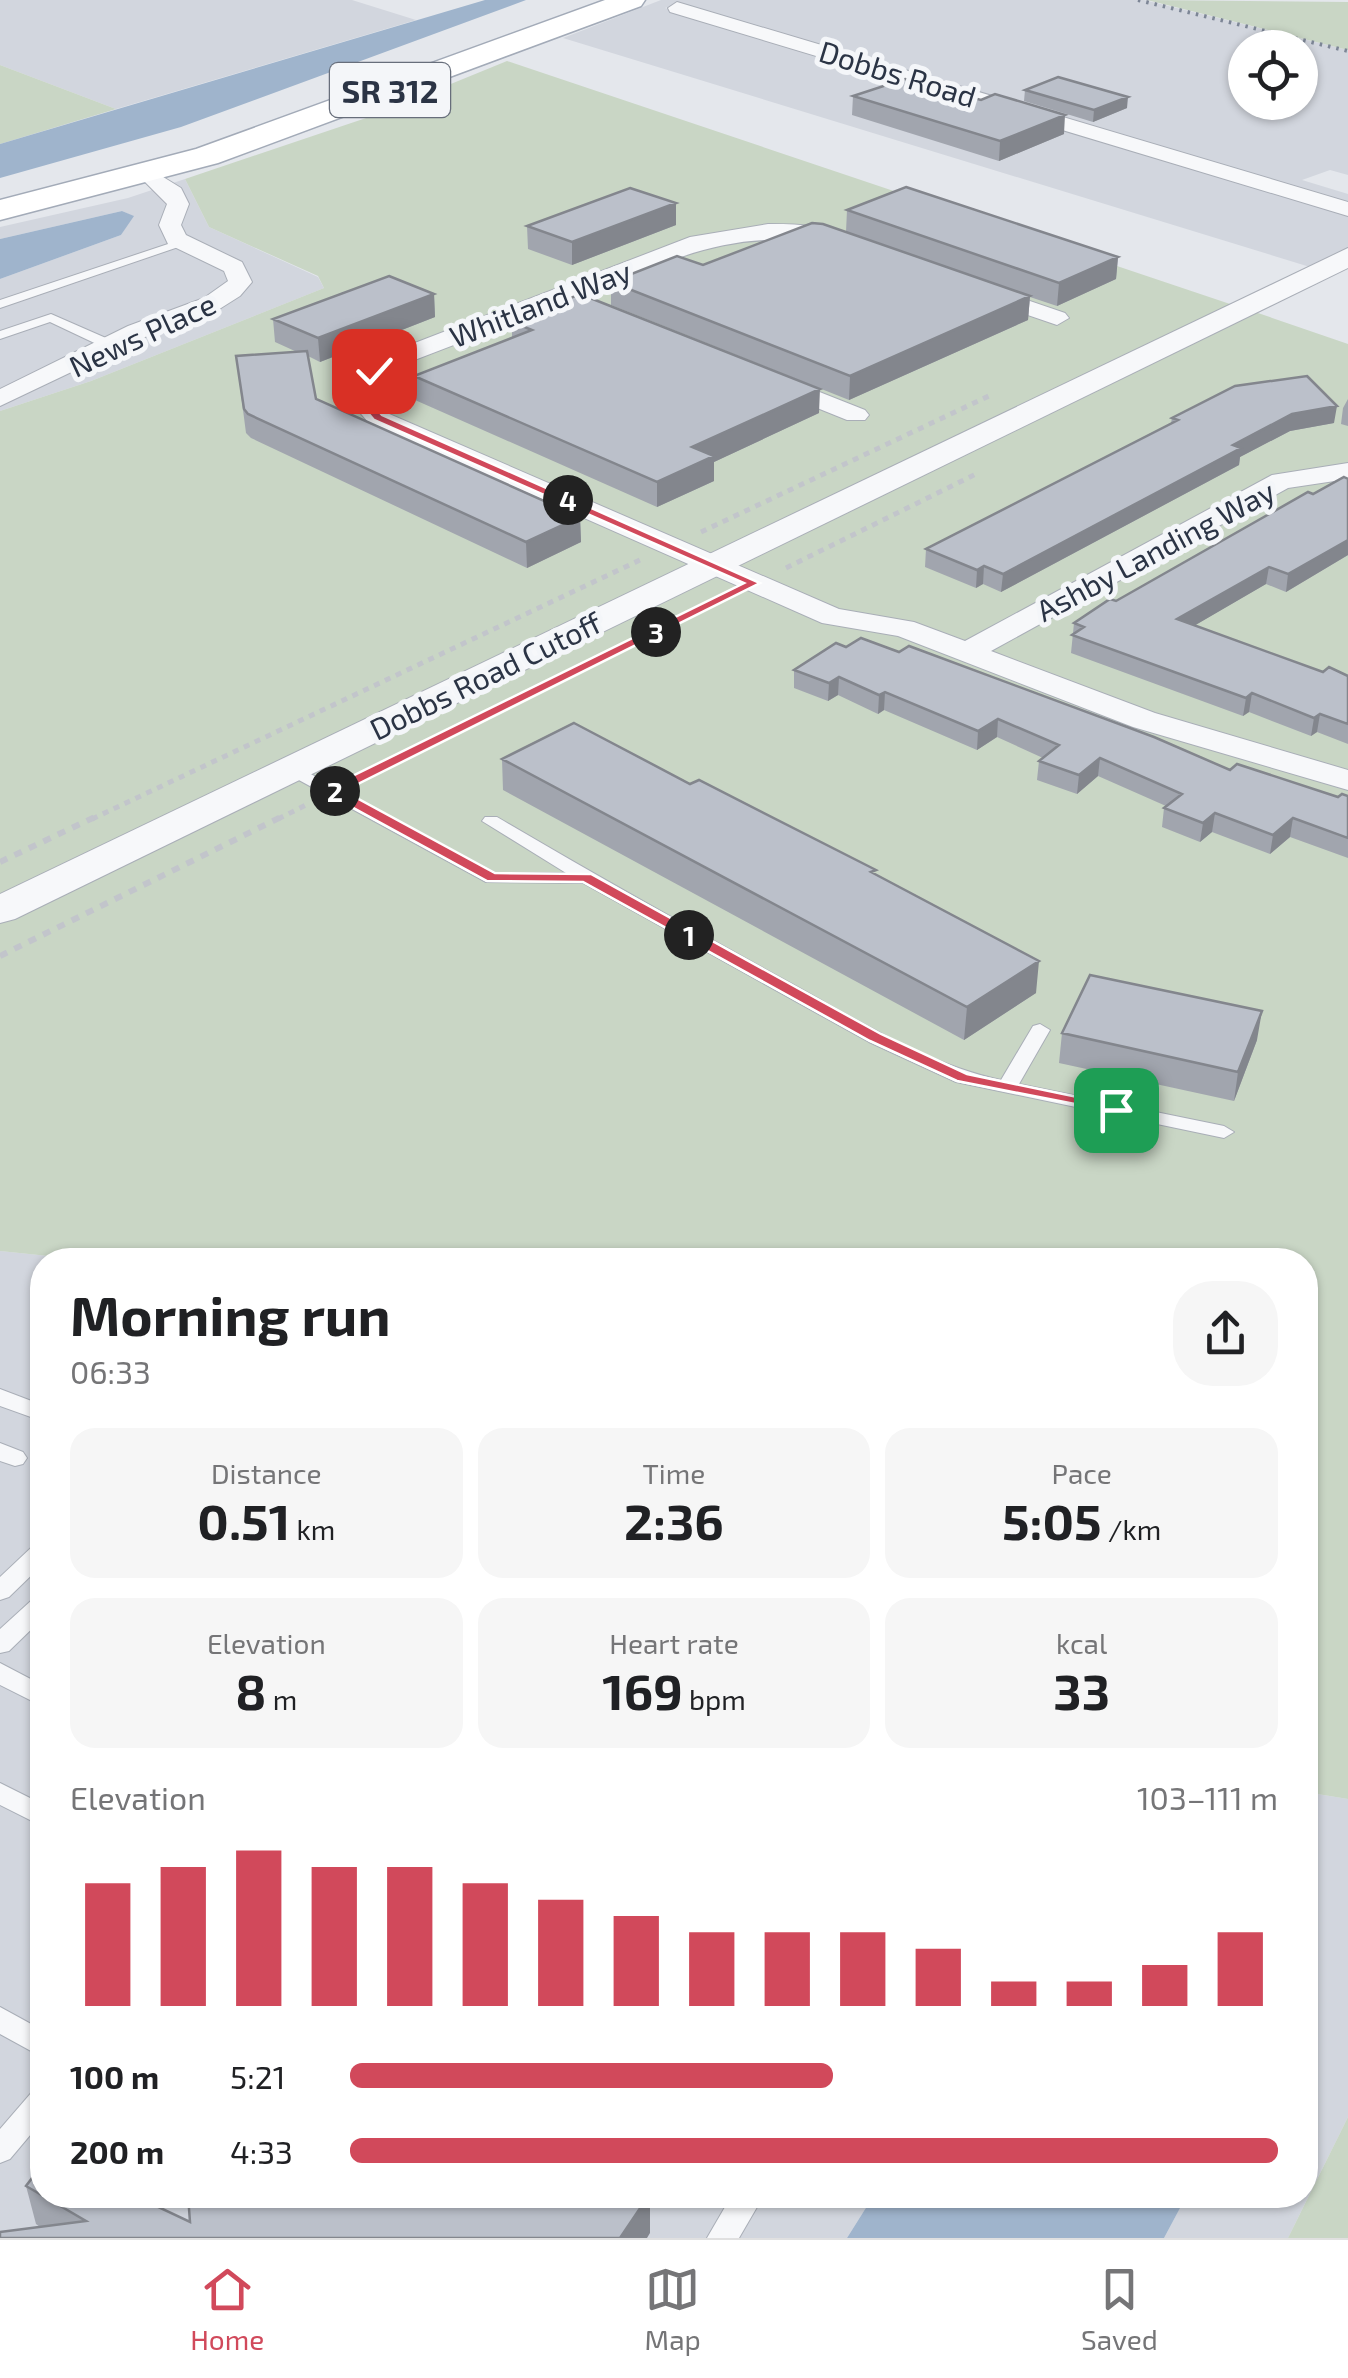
<!DOCTYPE html>
<meta charset="utf-8">
<style>
body{margin:0;font-family:"Exo 2",sans-serif;background:#f6f6f6;color:#202124;height:100vh;display:flex;flex-direction:column;font-size:38px;white-space:nowrap}
*{box-sizing:border-box;margin:0}
p{font-size:32px;color:#757577}
.icon{flex:none;width:55px;height:55px;fill:none;stroke:currentColor;stroke-width:2;stroke-linecap:round;stroke-linejoin:round}
.map{position:relative;flex:1;overflow:hidden}
.details{position:absolute;left:30px;top:1248px;width:1288px;height:960px;display:flex;flex-direction:column;background:#fff;border-radius:40px;box-shadow:0 2px 8px #0004}
.details>*{flex:none}
.controls{position:absolute;left:1228px;top:30px;display:grid;gap:20px}
.controls a{display:grid;place-items:center;width:90px;height:90px;border-radius:50%;background:#fff;box-shadow:0 2px 8px #0004;font-size:50px}
.pin{position:absolute;display:grid;place-items:center;width:85px;height:85px;color:#fff;margin:-42px;border-radius:20px;box-shadow:0 5px 15px #0006}
.km{position:absolute;width:50px;height:50px;margin:-25px;border-radius:50%;background:#222;color:#fff;font-size:28px;line-height:50px;text-align:center}
.round{display:grid;place-items:center;flex:none;width:105px;height:105px;border-radius:40px;background:#f6f6f6}
.headline{display:flex;align-items:center;justify-content:space-between;height:170px;padding:0 40px}
h1{font-size:55px;font-weight:700;line-height:75px}
.stats{display:grid;grid-template-columns:repeat(3,1fr);gap:15px;height:170px;padding:10px 40px}
.stats div{display:grid;align-content:center;border-radius:25px;background:#f6f6f6;text-align:center}
.stats b{font-size:50px;font-weight:700}
.stats small{font-size:28px;font-weight:400}
.stats p{font-size:28px}
.chart{height:280px;padding:20px 40px}
.chart p{display:flex;justify-content:space-between}
.chart svg{width:100%;height:180px;margin-top:10px;stroke:#d1495b;stroke-width:6}
ul{padding:0 40px;list-style:none;font-size:32px}
li{display:grid;grid-template-columns:160px 120px 1fr;align-items:center;height:75px}
li i{height:25px;border-radius:12px;background:#d1495b}
.dock{display:flex;justify-content:space-around;align-items:center;height:140px;border-top:2px solid #e0e0e0;background:#fff;font-size:28px;color:#757577}
.dock a{display:grid;justify-items:center;gap:5px}
.dock .current{color:#d1495b}
.map>svg:first-child{display:block}
.built{fill:#d2d6de;fill-rule:evenodd}
.green{fill:#c9d6c5}
.water{fill:#9fb4cc}
.lines{fill:none;stroke-linecap:round;stroke-linejoin:round}
.service-casing{stroke:#a9aeb7;stroke-width:2}
.minor-casing{stroke:#a9aeb7;stroke-width:2}
.tertiary-casing{stroke:#a9aeb7;stroke-width:2}
.primary-casing{stroke:#a3abb8;stroke-width:3}
.path-far1{stroke:#c2c5cb;stroke-width:5;stroke-dasharray:6 6;stroke-linecap:butt}
.path{stroke:#c2c5cb;stroke-width:6;stroke-dasharray:8 8;stroke-linecap:butt}
.service{fill:#f7f8fa;fill-rule:evenodd}
.minor{fill:#f7f8fa;fill-rule:evenodd}
.tertiary{fill:#f7f8fa;fill-rule:evenodd}
.primary{fill:#fff;fill-rule:evenodd}
.rail{stroke:#7d8696;stroke-width:4;stroke-dasharray:2.5 6;stroke-linecap:butt}
.wall{fill:#a1a5ae}
.shaded-wall{fill:#83868d}
.building{fill:#bbc0ca;stroke:#83868d;stroke-width:2.5}
.route{fill:#d1495b;stroke:#fff;stroke-width:2.5}
.labels{text-anchor:middle;dominant-baseline:central;stroke-width:10;stroke-linejoin:round;paint-order:stroke}
.far-street-label{font-size:30px;fill:#2b3445;stroke:#f4f6f9}
.shield{fill:#f4f6f9;stroke:#676e7b;stroke-width:2.5}
.shield-label{font-size:32px;font-weight:bold;fill:#2b3445}
</style>
<div class="map">
<svg width="1348" height="2238" viewBox="0 0 1348 2238">
<rect width="100%" height="100%" fill="#e4e7ec"/>
<path class="built" d="M0 0H352L416 20 116 109 0 65Z
M661 0H1144L1348 50V175L1330 170 1302 180 1348 194V205L676 4 665 8 1348 214V249L1310 267 563 38ZM1245 48H1300V102H1245Z
M185 179 209 227 318 277 324 288 91 381 0 411V279L121 235 133 216 122 211 0 239V227L128 198Z
M0 1251 87 1260H42V2195H874L847 2238H0Z
M1305 1792 1348 1799V2117L1288 2238H1164L1187 2195H1305V1972L1310 1963 1305 1954Z"/>
<path class="green" d="M1147 0 1348 2V50Z
M507 61 1233 305 0 897V411L91 381 324 288 318 276 209 227 185 179 375 115Z
M0 65 116 109 0 144Z
M1255 312 1348 344V1799L1305 1792V1260H87L0 1251V923Z
M1348 2117V2238H1288Z"/>
<path class="water" d="M485 0H526L181 127 0 178V144Z
M122 211 134 216 121 235 0 279V239Z
M874 2195H1187L1164 2238H847Z"/>
<g class="lines">
<defs>
<path id="service" d="M180 240 190 243 0 308V300Z
M51 314 115 342 117 345 105 348 50 322 0 339V331Z
M292 764 495 873H566L482 821 485 817H497C593 874 690 928 788 982 856 1019 925 1064 1001 1080L1033 1026 1040 1024 1050 1030 1019 1084 1224 1126 1234 1132 1224 1138 956 1082 869 1042 583 883 486 882 286 773V765Z
M0 1389 42 1405V1421L0 1406Z
M0 1443 23 1452 27 1458 23 1464 15 1466 0 1461Z
M42 1542V1565L9 1597 0 1600V1577L34 1545Z
M42 1596V1619L9 1651 0 1653V1629L33 1599Z
M0 1663 42 1685V1706L0 1685Z
M0 1783 42 1804V1826L0 1805Z
M0 2007 42 2030V2057L0 2034Z
M42 2088V2121L10 2159 0 2163V2129L32 2092Z
M732 2195H764L739 2238H707Z"/>
<path id="minor" d="M677 2 1348 202V216L670 12 668 8Z
M147 167 181 188 189 204 181 225 186 235 242 262 252 282 240 296 221 308 145 337 0 406V389L128 326 204 298 228 281 224 271 168 244 159 225 167 204 136 173Z
M768 224C793 224 832 224 850 241L839 248C741 223 672 260 583 295 526 317 469 339 412 361L379 382 375 399 387 413 839 609 914 622 965 641 1272 475 1348 463V479L1288 488 991 651 1155 713 1348 770V790L1133 727 898 636 822 623 369 423 349 400 361 372 394 351 690 237Z
M980 284 1065 313 1069 318 1057 325 972 296 968 291 972 286Z
M774 374 865 410 869 415 865 420H847L765 387 761 382Z"/>
<path id="tertiary" d="M1348 248V268L15 919 0 923V894Z"/>
<path id="primary" d="M605 0H645L641 6 218 163 0 220V200L196 149Z"/>
</defs>
<use href="#service" class="service-casing"/>
<use href="#minor" class="minor-casing"/>
<use href="#tertiary" class="tertiary-casing"/>
<use href="#primary" class="primary-casing"/>
<path class="path-far1" d="M701 532 993 394
M786 568 976 474
M355 780 725 598
M92 819 640 560
M278 819 308 804"/>
<path class="path" d="M0 862 97 816
M0 956 283 816"/>
<use href="#service" class="service"/>
<use href="#minor" class="minor"/>
<use href="#tertiary" class="tertiary"/>
<use href="#primary" class="primary"/>
<path class="rail" d="M1138 0 1348 51"/>
</g>
<path class="wall" d="M1025 90 1127 108 1093 122 1024 101Z
M853 96 981 100 1064 134 999 161 852 115Z
M847 210 1118 257 1116 279 1057 306 1030 297 1028 320 849 400 611 305V282L1004 287 846 232Z
M676 225 572 265 528 249 527 226Z
M434 294 435 317 320 362 308 356 316 399 580 517 581 542 527 568 251 438 246 433 236 356 297 352 275 342 273 319Z
M512 322 819 413 714 462V481L657 507 415 400 414 376 512 338Z
M1348 399V426L1341 424 1343 408Z
M1172 418 1334 423 1290 431 1240 457 1239 465 1001 592 983 584 976 588 925 567 926 549 1171 423Z
M1348 479V555L1286 592 1266 584 1195 625 1323 672 1348 676V744L1317 732 1311 736 1249 712 1243 716 1071 653 1074 623 1313 494Z
M836 643 1230 770 1338 797 1348 796V858L1290 837 1270 854 1212 832 1200 842 1162 827 1164 808 1166 806 1098 776 1077 794 1037 780 1039 761 1043 758 997 737 977 750 884 710 878 714 838 695 828 701 794 688V670Z
M502 759 690 784 876 875 1036 993 964 1040 503 790Z
M1062 1033 1257 1040 1234 1101 1059 1063Z
M26 2186 190 2222 650 2233 40 2227 36 2224Z"/>
<path class="shaded-wall" d="M1128 97 1127 108 1093 122 1094 110Z
M1065 115 1064 134 999 161 1000 141Z
M676 203V225L572 265V242Z
M1118 257 1116 279 1057 306 1059 283Z
M434 294 435 317 320 362 318 338Z
M1030 296 1028 320 849 400 850 376Z
M820 389 819 413 714 462V481L657 507V482L692 447Z
M1337 406 1334 423 1290 431 1240 457 1239 465 1001 592 1003 574 1233 445 1292 414Z
M580 517 581 542 527 568 526 542Z
M1348 540V555L1286 592 1288 574Z
M984 566 983 584 976 588 977 570Z
M1269 567 1266 584 1175 637 1177 619Z
M839 677 838 695 828 701 829 683Z
M885 692 884 710 878 714 879 695Z
M1252 693 1249 712 1243 716 1246 698Z
M1320 714 1317 732 1311 736 1314 718Z
M998 719 997 737 977 750 978 731Z
M1100 758 1098 776 1077 794 1079 775Z
M1215 813 1212 832 1200 842 1203 823Z
M1293 818 1290 837 1270 854 1273 835Z
M1039 961 1036 993 964 1040 967 1007Z
M1262 1011 1257 1040 1234 1101 1238 1072Z
M650 2195V2233L647 2238H620Z"/>
<path class="building" d="M1058 77 1128 97 1094 110 1025 90Z
M905 79 981 100 995 94 1065 115 1000 141 853 96Z
M906 187 1118 257 1059 283 847 210Z
M630 188 676 203 572 242 527 226Z
M812 223 823 224 1030 296 850 376 611 282 677 256 703 265Z
M389 276 434 294 318 338 273 319Z
M580 294 820 389 692 447 714 456 657 482 414 376 532 330 512 322Z
M307 351 316 399 580 517 526 542 248 414 244 409 236 356Z
M1307 376 1337 406 1292 414 1233 445 1241 448 1003 574 984 566 977 570 926 549 1178 420 1172 418 1235 386Z
M1344 477 1348 479V540L1288 574 1269 567 1177 619 1323 672 1329 667 1348 676V724L1320 714 1314 718 1252 693 1246 698 1072 635 1084 627 1074 623 1110 599 1116 601 1308 492 1313 494Z
M861 638 899 652 909 646 1154 737 1230 770 1237 764 1338 797 1342 794 1348 796V838L1293 818 1273 835 1215 813 1203 823 1164 808 1182 794 1100 758 1079 775 1039 761 1059 745 998 719 978 731 885 692 879 695 839 677 829 683 794 670 836 643 846 647Z
M574 723 690 784 699 780 876 870 871 872 1039 961 967 1007 502 759Z
M1090 975 1262 1011 1238 1072 1062 1033Z
M42 2165V2195H133L190 2222 188 2195H649L620 2238H0V2232L86 2221 26 2186Z"/>
<path class="route" d="M370 369 379 371 368 385V399L382 415 760 583 344 791 495 873 591 874 881 1034 967 1074 1116 1105 1124 1110 1121 1113 957 1081 870 1041 583 882 487 881 328 794V788L744 583 374 420 357 400V385Z"/>
<g class="labels">
<g class="far-street-label">
<text transform="translate(898 73) rotate(17)">Dobbs Road</text>
<text transform="translate(540 303) rotate(-21)">Whitland Way</text>
<text transform="translate(142 334) rotate(-25)">News Place</text>
<text transform="translate(1155 550) rotate(-28)">Ashby Landing Way</text>
<text transform="translate(485 675) rotate(-26)">Dobbs Road Cutoff</text>
</g>
<rect class="shield" x="330" y="63" width="120" height="54" rx="8"/>
<g class="shield-label">
<text x="390" y="90">SR 312</text>
</g>
</g>
</svg>
<div class="controls">
<a><svg class="icon" aria-label="locate" viewBox="0 0 24 24"><circle cx="12" cy="12" r="6"/><path d="M12 2v4M12 18v4M2 12h4M18 12h4"/></svg></a>
</div>
<div class="pin" style="left:1116px;top:1110px;background:#1e9e55"><svg class="icon" aria-label="arrive" viewBox="0 0 24 24"><path d="M6 21V4h12l-3 4 3 4H6"/></svg></div>
<div class="pin" style="left:374px;top:371px;background:#d93025"><svg class="icon" aria-label="check" viewBox="0 0 24 24"><path d="M5 12l5 5 9-10"/></svg></div>
<b class="km" style="left:689px;top:935px">1</b>
<b class="km" style="left:335px;top:791px">2</b>
<b class="km" style="left:656px;top:632px">3</b>
<b class="km" style="left:568px;top:500px">4</b>
<section class="details">
<div class="headline"><div><h1>Morning run</h1><p>06:33</p></div><a class="round"><svg class="icon" aria-label="share" viewBox="0 0 24 24"><path d="M12 15V3M7 8l5-5 5 5M5 13v7h14v-7"/></svg></a></div>
<div class="stats">
<div><p>Distance</p><b>0.51<small> km</small></b></div>
<div><p>Time</p><b>2:36</b></div>
<div><p>Pace</p><b>5:05<small> /km</small></b></div>
</div>
<div class="stats">
<div><p>Elevation</p><b>8<small> m</small></b></div>
<div><p>Heart rate</p><b>169<small> bpm</small></b></div>
<div><p>kcal</p><b>33</b></div>
</div>
<div class="chart"><p><span>Elevation</span>103–111 m</p>
<svg viewBox="0 0 160 44" preserveAspectRatio="none"><path d="M5 44V14M15 44V10M25 44V6M35 44V10M45 44V10M55 44V14M65 44V18M75 44V22M85 44V26M95 44V26M105 44V26M115 44V30M125 44V38M135 44V38M145 44V34M155 44V26"/></svg>
</div>
<ul>
<li><b>100 m</b>5:21<i style="width:52%"></i></li>
<li><b>200 m</b>4:33<i style="width:100%"></i></li>
</ul>
</section>
</div>
<nav class="dock">
<a class="current"><svg class="icon" aria-label="home" viewBox="0 0 24 24"><path d="M3 11l9-7 9 7M6 9v11h12V9"/></svg>Home</a>
<a><svg class="icon" aria-label="map" viewBox="0 0 24 24"><path d="M3 6l6-2 6 2 6-2v14l-6 2-6-2-6 2zM9 4v14M15 6v14"/></svg>Map</a>
<a><svg class="icon" aria-label="saved" viewBox="0 0 24 24"><path d="M7 4h10v16l-5-4-5 4z"/></svg>Saved</a>
</nav>
